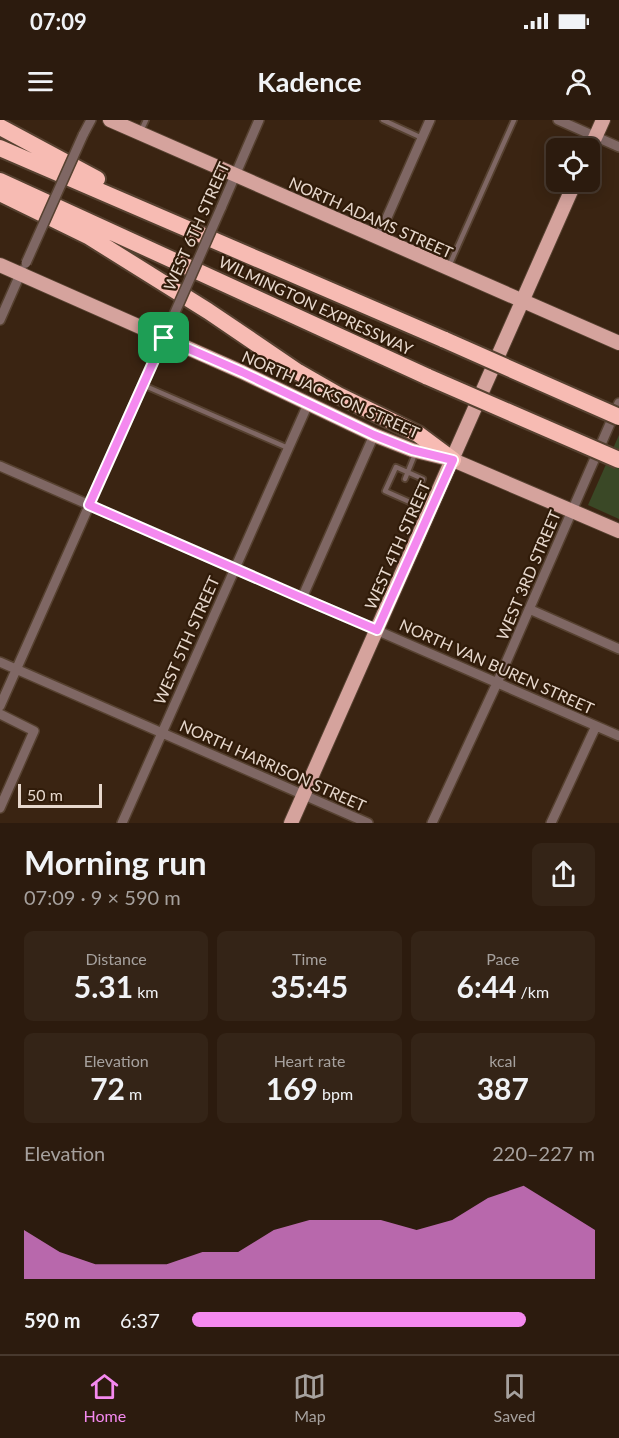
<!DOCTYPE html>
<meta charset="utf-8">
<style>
body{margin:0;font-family:Lato,sans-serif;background:#342417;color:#f1f3f6;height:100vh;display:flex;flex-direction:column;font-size:22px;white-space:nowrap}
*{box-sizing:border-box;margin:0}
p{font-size:20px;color:#a6a19e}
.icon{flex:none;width:33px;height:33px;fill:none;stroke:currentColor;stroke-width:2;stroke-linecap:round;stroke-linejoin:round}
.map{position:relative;height:703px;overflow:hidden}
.details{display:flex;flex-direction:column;background:#2c1b0e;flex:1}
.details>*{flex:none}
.controls{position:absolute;left:546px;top:18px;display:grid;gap:12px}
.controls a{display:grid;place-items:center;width:54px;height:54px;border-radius:9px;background:#2c1b0e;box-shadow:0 3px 15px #0003,0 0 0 2px #48392e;font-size:30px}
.scale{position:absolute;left:18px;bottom:15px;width:84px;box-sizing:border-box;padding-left:6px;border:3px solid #e7d8cd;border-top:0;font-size:16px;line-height:21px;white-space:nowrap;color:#e7d8cd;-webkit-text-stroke:4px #301b09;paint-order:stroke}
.pin{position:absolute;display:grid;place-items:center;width:51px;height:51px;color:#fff;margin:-26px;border-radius:12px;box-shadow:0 3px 9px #0006}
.round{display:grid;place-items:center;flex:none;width:63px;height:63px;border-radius:9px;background:#342417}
.head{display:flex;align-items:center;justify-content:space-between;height:102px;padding:0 24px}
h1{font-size:33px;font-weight:700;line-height:45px}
.figures{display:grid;grid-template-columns:repeat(3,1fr);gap:9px;height:102px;padding:6px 24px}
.figures div{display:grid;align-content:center;border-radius:9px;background:#342417;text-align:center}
.figures b{font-size:30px;font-weight:700}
.figures small{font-size:16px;font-weight:400}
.figures p{font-size:16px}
.chart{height:168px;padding:12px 24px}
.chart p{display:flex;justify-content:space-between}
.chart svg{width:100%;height:108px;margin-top:6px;fill:#f489ef;opacity:.7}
ul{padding:0 24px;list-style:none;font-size:20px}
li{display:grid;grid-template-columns:96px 72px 1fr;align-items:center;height:45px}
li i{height:15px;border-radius:8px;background:#f489ef}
.status{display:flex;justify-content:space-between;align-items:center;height:42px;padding:0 30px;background:#2c1b0e;direction:ltr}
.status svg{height:16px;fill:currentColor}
header{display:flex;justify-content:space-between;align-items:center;height:78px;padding:0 24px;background:#2c1b0e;font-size:27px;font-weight:700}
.tabs{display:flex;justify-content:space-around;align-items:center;height:84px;border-top:2px solid #48392e;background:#2c1b0e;font-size:16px;color:#a6a19e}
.tabs a{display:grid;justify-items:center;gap:3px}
.tabs .on{color:#f489ef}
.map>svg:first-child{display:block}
.green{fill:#3a4826}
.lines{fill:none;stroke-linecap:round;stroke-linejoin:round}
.service-casing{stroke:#564130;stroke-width:8}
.minor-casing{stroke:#564130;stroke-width:12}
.primary-casing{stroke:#564130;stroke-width:16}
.motorway-casing{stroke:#564130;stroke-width:20}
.service{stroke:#7f6764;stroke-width:4.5}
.minor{stroke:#7f6764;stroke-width:9}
.primary{stroke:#d5a39d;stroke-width:14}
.motorway{stroke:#f7bbb3;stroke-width:16}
.minor-bridge-casing{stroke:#564130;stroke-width:12;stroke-linecap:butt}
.motorway-bridge-casing{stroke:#564130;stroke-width:20;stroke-linecap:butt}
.minor-bridge{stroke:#7f6764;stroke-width:9}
.motorway-bridge{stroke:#f7bbb3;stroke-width:16}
.route-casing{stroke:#fff;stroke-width:12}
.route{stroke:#f489ef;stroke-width:8}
.labels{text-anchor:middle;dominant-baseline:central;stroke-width:4.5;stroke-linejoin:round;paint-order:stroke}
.street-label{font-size:16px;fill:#e7d8cd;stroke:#301b09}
</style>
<div class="status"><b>07:09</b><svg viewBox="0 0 49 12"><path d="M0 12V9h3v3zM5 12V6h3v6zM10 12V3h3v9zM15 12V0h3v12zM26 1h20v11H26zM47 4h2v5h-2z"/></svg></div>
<header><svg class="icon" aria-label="menu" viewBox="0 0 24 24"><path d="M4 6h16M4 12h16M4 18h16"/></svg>Kadence<svg class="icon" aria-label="person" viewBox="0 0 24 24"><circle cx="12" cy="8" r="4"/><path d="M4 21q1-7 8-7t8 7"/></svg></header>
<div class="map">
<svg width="619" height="703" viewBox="0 0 619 703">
<rect width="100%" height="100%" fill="#3a2412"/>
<path class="green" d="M619 315V399L588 385Z"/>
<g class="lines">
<defs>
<path id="service" d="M383 0 422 18
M141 11 146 0
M449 146 514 0
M143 265 288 328
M405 359 415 334
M417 372 412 383 385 371 396 347 423 359 417 372 433 378"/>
<path id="minor" d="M558 0 619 27
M83 15 91 0
M221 88 259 0
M378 118 430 0
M0 200 22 150
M0 346 619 616
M302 478 374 315
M529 489 619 529
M0 542 368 703
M0 586 169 206
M0 594 34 611 0 688
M122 703 308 284
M432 703 497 563 619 283
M551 703 596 606"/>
<path id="primary" d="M110 0 619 223
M590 29 603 0
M0 145 242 252 374 315 412 330 453 340 619 411
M291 703 575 62"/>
<path id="motorway" d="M0 7 97 59
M0 28 445 220
M0 61 428 257
M0 73 88 116 208 191 298 252 338 275 418 314 453 340"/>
</defs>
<use href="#service" class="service-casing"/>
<use href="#minor" class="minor-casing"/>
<use href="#primary" class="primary-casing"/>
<use href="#motorway" class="motorway-casing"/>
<use href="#service" class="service"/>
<use href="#minor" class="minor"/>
<use href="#primary" class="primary"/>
<use href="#motorway" class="motorway"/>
<defs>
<path id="minor-bridge" d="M26 143 83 15
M169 206 221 88"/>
<path id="motorway-bridge" d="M445 220 619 297
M428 257 619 340"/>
</defs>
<use href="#minor-bridge" class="minor-bridge-casing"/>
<use href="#motorway-bridge" class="motorway-bridge-casing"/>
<use href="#minor-bridge" class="minor-bridge"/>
<use href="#motorway-bridge" class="motorway-bridge"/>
</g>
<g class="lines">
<defs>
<path id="route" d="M164 218 242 252 374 315 412 330 453 340 377 510 302 478 89 385Z"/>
</defs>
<use href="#route" class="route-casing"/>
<use href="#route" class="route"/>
</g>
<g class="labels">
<g class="street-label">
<text transform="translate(371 97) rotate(24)">NORTH ADAMS STREET</text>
<text transform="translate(196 106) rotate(-66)">WEST 6TH STREET</text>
<text transform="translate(316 185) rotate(25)">WILMINGTON EXPRESSWAY</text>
<text transform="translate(331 274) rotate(24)">NORTH JACKSON STREET</text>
<text transform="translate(397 425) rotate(-66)">WEST 4TH STREET</text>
<text transform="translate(528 455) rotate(-67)">WEST 3RD STREET</text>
<text transform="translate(186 520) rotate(-66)">WEST 5TH STREET</text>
<text transform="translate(497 546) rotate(24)">NORTH VAN BUREN STREET</text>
<text transform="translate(273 645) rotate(24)">NORTH HARRISON STREET</text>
</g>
</g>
</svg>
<div class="controls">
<a><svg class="icon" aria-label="locate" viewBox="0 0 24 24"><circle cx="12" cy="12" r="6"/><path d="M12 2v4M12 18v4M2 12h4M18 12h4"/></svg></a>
</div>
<div class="scale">50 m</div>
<div class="pin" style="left:164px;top:218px;background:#1e9e55"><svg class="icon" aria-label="arrive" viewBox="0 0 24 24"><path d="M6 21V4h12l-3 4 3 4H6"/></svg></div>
</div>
<section class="details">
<div class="head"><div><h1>Morning run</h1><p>07:09 · 9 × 590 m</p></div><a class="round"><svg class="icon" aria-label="share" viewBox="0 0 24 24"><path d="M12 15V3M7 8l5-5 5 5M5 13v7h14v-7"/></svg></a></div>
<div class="figures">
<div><p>Distance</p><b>5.31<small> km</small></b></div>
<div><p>Time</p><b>35:45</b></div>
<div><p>Pace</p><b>6:44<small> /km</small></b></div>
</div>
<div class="figures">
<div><p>Elevation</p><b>72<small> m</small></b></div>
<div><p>Heart rate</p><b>169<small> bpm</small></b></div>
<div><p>kcal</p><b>387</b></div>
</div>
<div class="chart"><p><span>Elevation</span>220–227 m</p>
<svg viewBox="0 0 160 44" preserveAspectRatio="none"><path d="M0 44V24L10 33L20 38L30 38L40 38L50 33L60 33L70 24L80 20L90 20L100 20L110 24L120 20L130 11L140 6L150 15L160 24V44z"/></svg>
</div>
<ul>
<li><b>590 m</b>6:37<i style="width:83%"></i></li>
</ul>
</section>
<nav class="tabs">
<a class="on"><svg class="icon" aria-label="home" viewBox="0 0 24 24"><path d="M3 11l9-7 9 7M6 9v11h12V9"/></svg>Home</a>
<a><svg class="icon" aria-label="map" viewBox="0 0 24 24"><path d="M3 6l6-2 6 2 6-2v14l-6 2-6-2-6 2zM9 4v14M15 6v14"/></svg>Map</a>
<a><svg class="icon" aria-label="saved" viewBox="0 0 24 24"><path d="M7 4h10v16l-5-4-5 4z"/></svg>Saved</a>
</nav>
